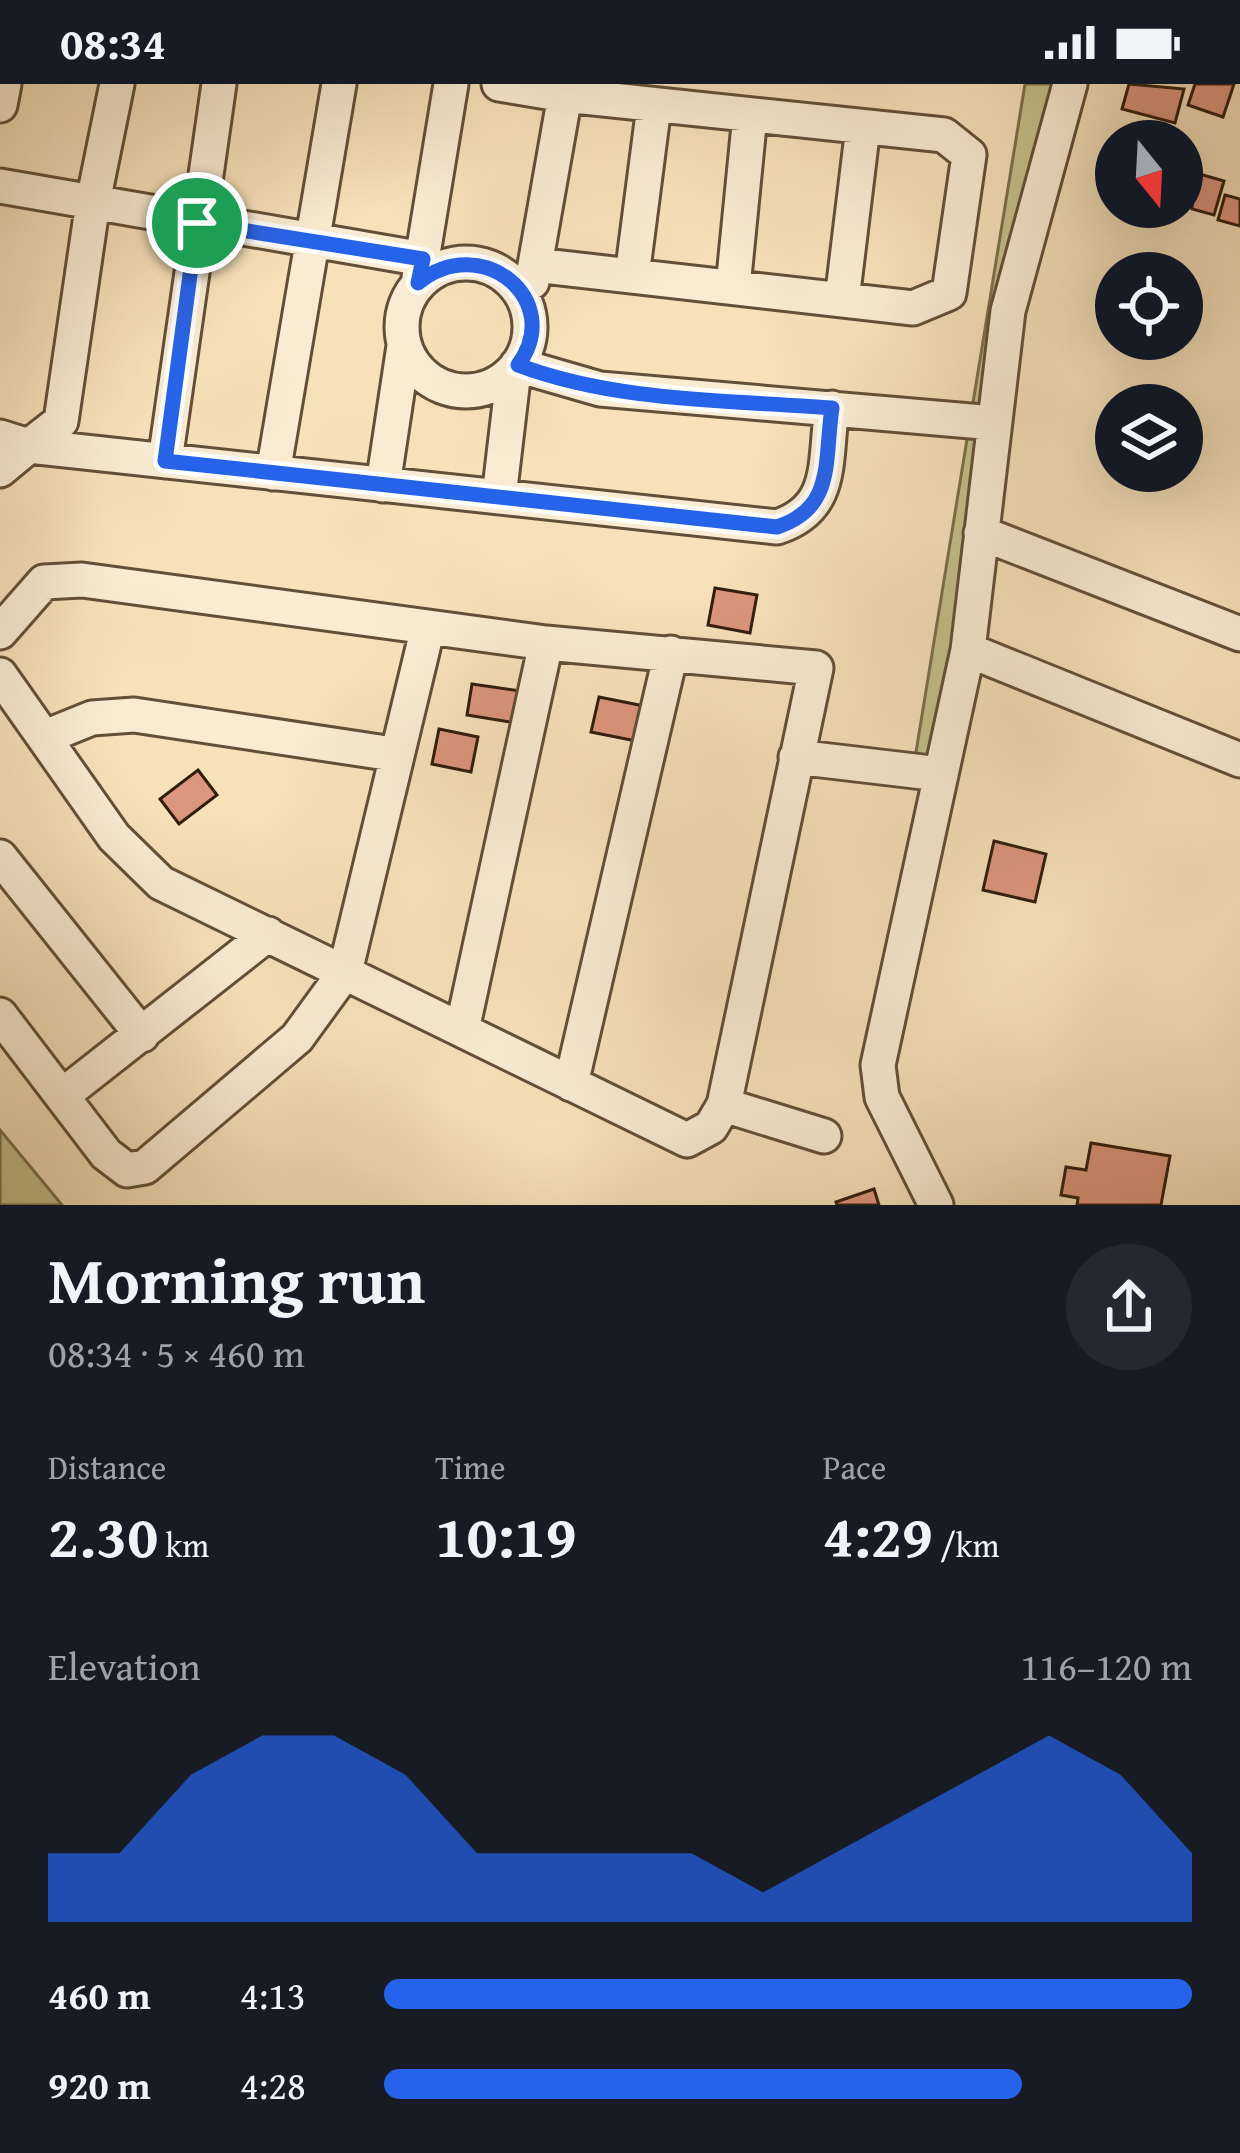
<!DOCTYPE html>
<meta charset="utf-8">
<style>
body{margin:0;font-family:"Gentium Book Plus",serif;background:#242831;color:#f1f3f6;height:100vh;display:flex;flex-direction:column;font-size:45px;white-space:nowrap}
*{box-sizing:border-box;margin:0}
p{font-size:39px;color:#9ea1a6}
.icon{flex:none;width:66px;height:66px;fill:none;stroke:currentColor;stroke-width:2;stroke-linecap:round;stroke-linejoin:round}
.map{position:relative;height:1121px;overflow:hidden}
.sheet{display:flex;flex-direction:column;background:#171b24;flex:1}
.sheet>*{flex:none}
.needle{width:78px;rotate:162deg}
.buttons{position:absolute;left:1095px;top:36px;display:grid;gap:24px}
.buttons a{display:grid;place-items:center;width:108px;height:108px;border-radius:50%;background:#171b24;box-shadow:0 12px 48px #0002;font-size:60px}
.pin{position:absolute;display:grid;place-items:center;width:102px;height:102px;color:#fff;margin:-51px;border:6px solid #fff;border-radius:50%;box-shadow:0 3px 12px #0007}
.round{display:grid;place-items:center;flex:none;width:126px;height:126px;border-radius:63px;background:#242831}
.head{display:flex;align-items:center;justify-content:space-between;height:204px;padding:0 48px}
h1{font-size:66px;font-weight:600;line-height:90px}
.figures{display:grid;grid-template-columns:repeat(3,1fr);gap:18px;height:204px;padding:12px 48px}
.figures div{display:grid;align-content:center}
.figures b{font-size:60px;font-weight:600}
.figures small{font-size:33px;font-weight:400}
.figures p{font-size:33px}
.chart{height:336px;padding:24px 48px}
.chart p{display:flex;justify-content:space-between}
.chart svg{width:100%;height:216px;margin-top:12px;fill:#2563eb;opacity:.7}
ul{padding:0 48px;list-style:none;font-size:39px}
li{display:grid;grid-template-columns:192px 144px 1fr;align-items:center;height:90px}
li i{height:30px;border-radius:15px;background:#2563eb}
.status{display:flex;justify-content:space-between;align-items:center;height:84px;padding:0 60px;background:#171b24;direction:ltr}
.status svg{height:33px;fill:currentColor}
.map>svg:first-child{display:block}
.green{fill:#c4c08b;stroke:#7a6f4c;stroke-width:3}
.building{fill:#dc957e;stroke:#301e0d;stroke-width:3}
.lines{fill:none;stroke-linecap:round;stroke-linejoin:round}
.minor-casing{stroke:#624f38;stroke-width:39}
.minor{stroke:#f9ecd3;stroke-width:33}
.route-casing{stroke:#fff;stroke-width:24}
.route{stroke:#2563eb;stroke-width:15}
</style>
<div class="status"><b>08:34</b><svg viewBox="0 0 49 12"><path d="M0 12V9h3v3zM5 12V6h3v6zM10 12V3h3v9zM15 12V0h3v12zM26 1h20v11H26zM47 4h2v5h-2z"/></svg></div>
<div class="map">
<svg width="1240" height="1121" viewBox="0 0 1240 1121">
<rect width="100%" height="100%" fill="#f6e1bb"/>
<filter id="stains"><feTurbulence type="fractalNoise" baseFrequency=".00167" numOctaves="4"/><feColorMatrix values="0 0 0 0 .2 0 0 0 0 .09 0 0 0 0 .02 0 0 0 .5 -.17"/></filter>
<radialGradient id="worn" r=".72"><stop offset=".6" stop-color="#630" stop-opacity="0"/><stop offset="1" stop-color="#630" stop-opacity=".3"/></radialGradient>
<path class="green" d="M1025 0H1070L1008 227 939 669 925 674 916 668Z
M0 1046 62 1121H0Z"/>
<path class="building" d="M1129 0 1184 5 1175 39 1122 25Z
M1195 0H1234L1223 33 1188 21Z
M1196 89 1224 97 1214 131 1192 125Z
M1225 111 1240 115V142L1218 136Z
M715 504 757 511 750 549 708 541Z
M472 600 521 607 516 639 467 631Z
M599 613 644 622 636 657 591 648Z
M439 645 478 653 471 688 432 680Z
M198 686 217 711 179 740 160 715Z
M994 757 1046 770 1035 818 983 806Z
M1091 1059 1170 1072 1161 1121H1077L1078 1114 1061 1111 1066 1083 1086 1086Z
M874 1105 879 1121H837L836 1118Z"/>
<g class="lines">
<defs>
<path id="minor" d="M499 0 565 11 532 198
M0 21 4 0
M0 102 423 175
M402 243a64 64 0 1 1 128 0a64 64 0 1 1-128 0Z
M535 181 913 224 949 209 969 71 944 51 565 11
M632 192 654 22
M419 194 451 0
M733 203 750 31
M842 216 863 43
M517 281 600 305 994 339
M0 353 29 362 61 337 93 118 117 0
M165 377 219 0
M0 386 29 362 777 443C835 424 824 377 832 324
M273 389 339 0
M383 401 404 262
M499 413 514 286
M981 449 1240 550
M0 548 44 498 82 496 546 559 816 584 724 1021 711 1043 687 1056 161 799 114 753 0 591
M968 566 1240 676
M45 653 92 634 134 631 393 670
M796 673 940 690
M0 773 142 951
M0 931 106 1070 127 1086 145 1083 297 954 345 888 428 543
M462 946 546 559
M571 1000 671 569
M63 1011 268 850
M724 1021 824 1052
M936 1121 882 1013 878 981 968 566 1008 227 1070 0"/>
</defs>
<use href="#minor" class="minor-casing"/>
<use href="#minor" class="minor"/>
</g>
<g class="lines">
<defs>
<path id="route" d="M197 139 423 175 418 199C481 147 566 216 518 281 616 318 728 316 832 324 824 378 835 424 777 443L165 377Z"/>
</defs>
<use href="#route" class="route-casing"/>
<use href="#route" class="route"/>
</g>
<rect width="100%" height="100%" filter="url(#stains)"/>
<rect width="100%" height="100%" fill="url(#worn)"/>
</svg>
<div class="buttons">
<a><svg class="needle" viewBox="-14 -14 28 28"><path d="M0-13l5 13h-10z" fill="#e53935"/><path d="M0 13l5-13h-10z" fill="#9ea1a6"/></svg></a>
<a><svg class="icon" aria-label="locate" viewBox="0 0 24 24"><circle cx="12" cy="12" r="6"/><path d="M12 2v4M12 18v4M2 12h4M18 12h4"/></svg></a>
<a><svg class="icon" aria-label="layers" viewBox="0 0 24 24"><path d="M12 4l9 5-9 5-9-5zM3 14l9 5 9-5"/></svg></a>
</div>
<div class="pin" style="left:197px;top:139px;background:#1e9e55"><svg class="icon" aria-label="arrive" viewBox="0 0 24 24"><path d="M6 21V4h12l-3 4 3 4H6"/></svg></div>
</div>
<section class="sheet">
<div class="head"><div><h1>Morning run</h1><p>08:34 · 5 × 460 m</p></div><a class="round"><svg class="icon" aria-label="share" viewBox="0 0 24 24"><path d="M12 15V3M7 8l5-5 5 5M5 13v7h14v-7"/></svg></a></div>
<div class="figures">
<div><p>Distance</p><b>2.30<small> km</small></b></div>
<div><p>Time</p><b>10:19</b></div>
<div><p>Pace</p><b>4:29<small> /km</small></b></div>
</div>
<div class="chart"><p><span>Elevation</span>116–120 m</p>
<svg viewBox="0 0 160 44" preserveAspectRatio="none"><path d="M0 44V30L10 30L20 14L30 6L40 6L50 14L60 30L70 30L80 30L90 30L100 38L110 30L120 22L130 14L140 6L150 14L160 30V44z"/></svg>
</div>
<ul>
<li><b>460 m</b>4:13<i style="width:100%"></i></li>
<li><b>920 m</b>4:28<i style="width:79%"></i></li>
</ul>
</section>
